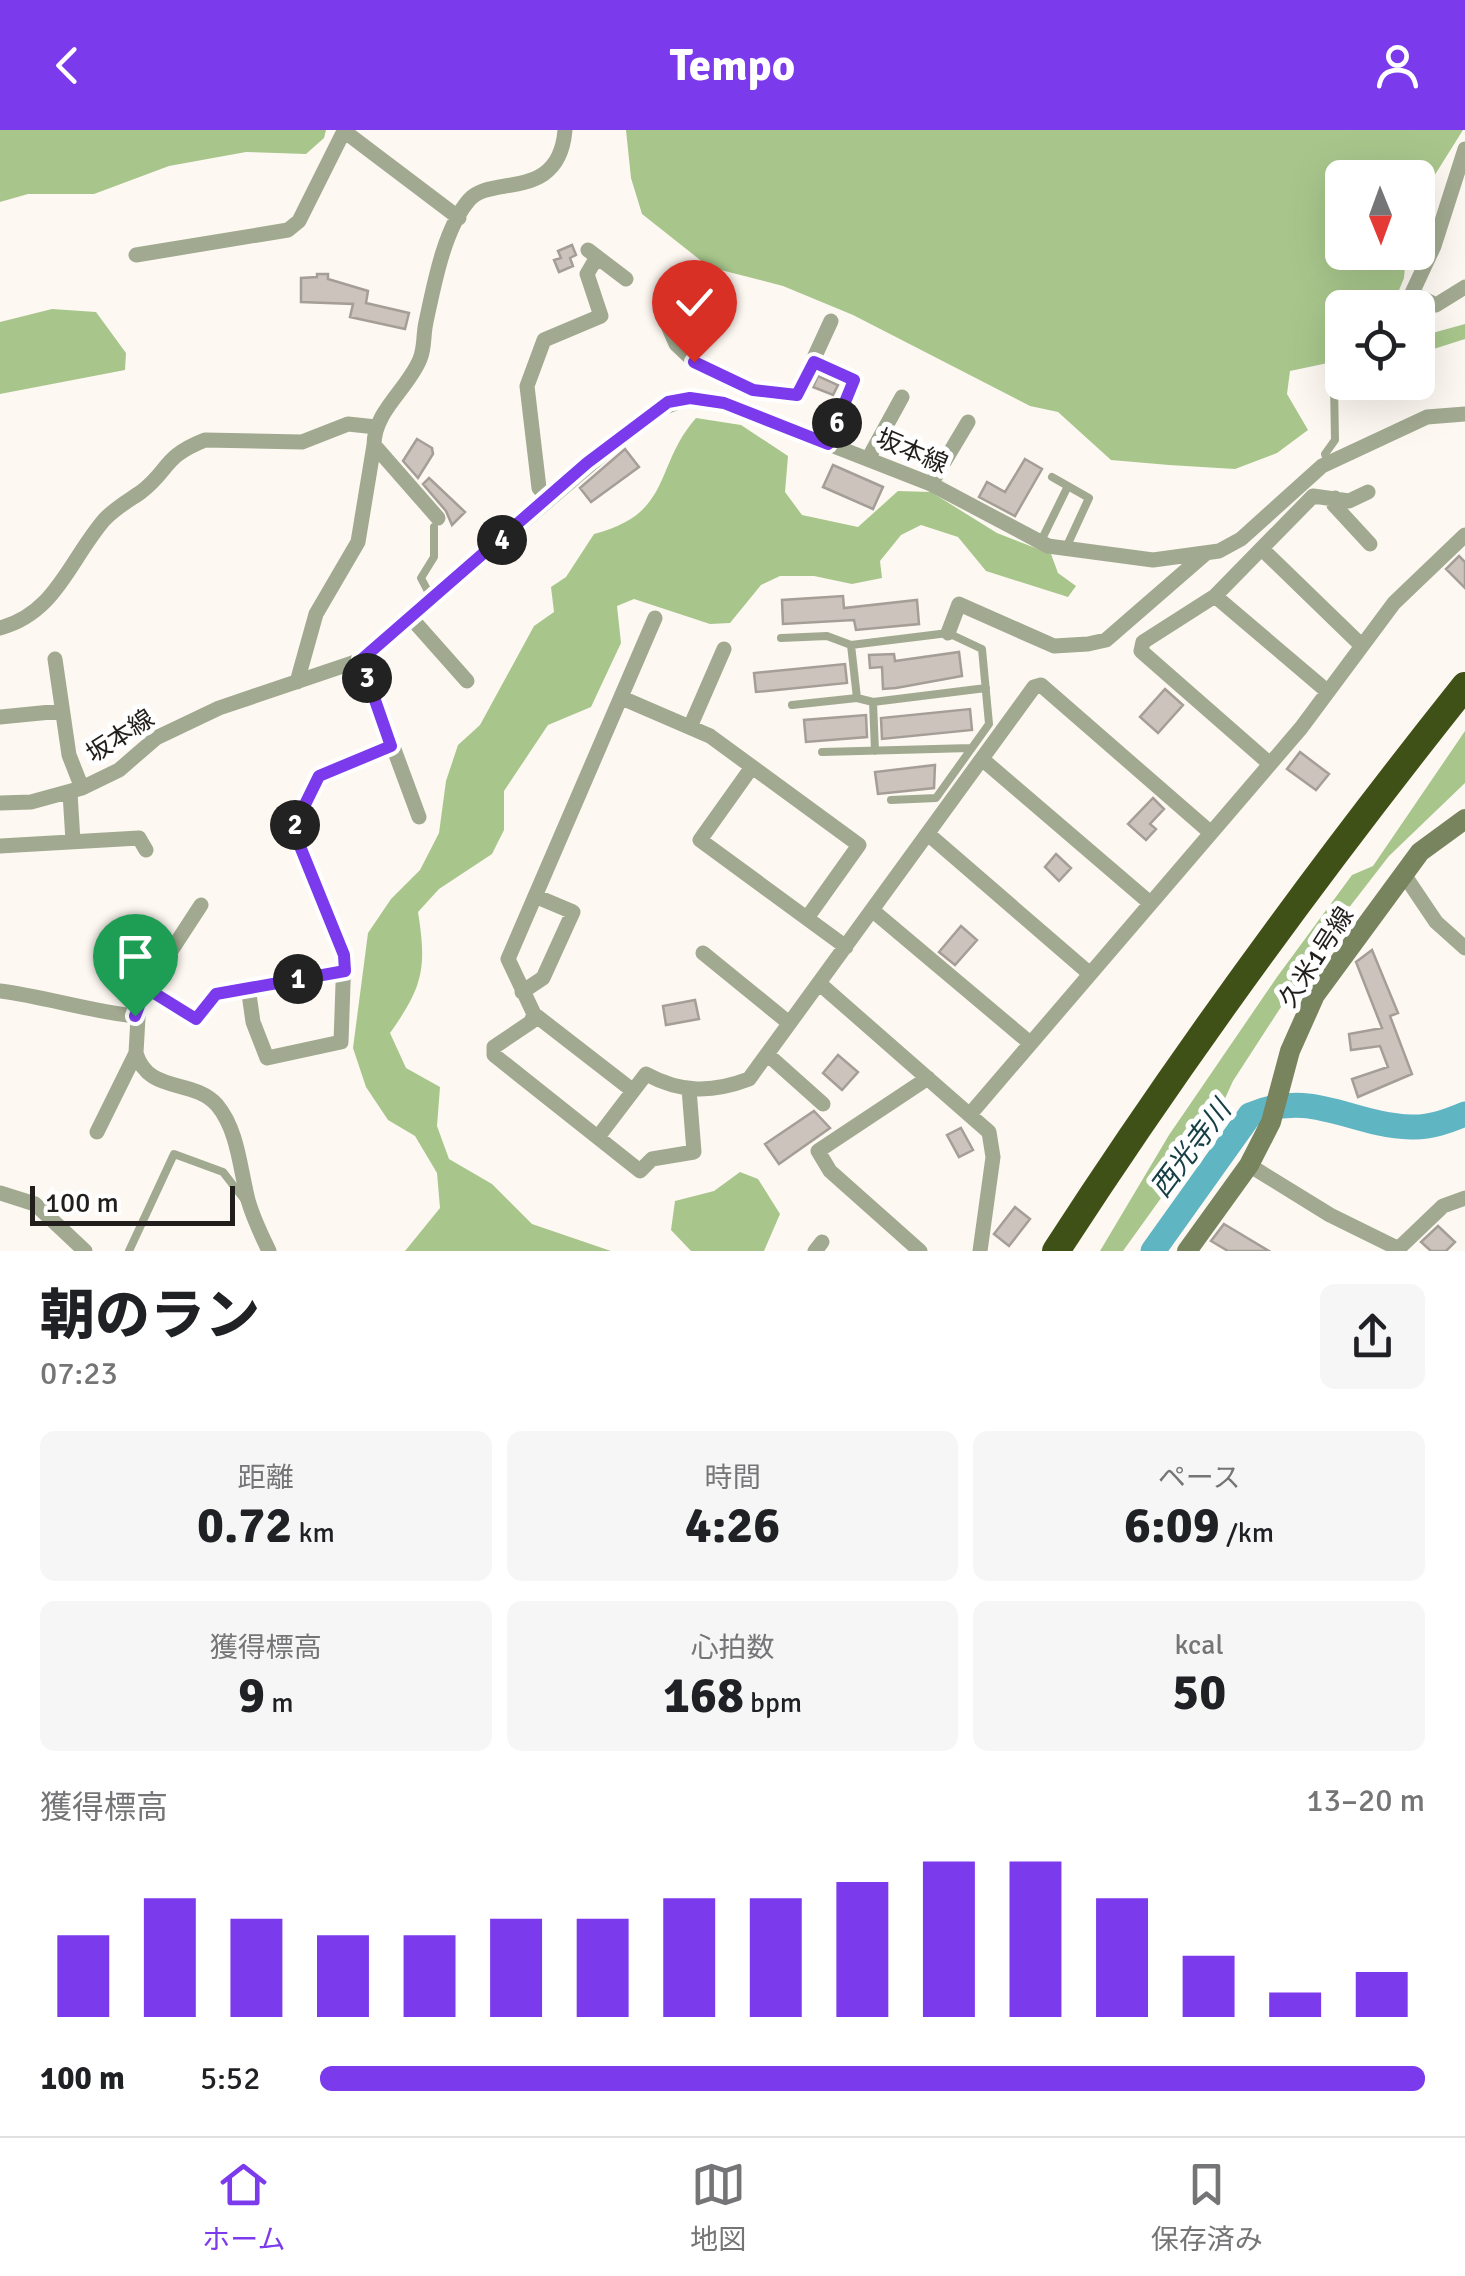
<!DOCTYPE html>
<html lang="ja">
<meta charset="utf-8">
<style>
body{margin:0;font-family:Signika,"Noto Sans JP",sans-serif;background:#f6f6f6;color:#202124;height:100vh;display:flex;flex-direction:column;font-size:38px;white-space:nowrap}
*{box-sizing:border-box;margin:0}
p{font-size:32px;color:#757577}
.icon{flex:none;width:55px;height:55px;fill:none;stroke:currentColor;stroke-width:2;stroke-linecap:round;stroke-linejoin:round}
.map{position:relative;height:1121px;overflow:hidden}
.side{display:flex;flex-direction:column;background:#fff;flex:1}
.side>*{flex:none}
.needle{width:65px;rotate:179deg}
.buttons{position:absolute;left:1325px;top:30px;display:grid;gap:20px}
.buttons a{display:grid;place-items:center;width:110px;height:110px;border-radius:15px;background:#fff;box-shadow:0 10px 40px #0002;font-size:50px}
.scale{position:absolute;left:30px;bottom:25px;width:205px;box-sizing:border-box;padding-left:10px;border:5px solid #211e1c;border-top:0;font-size:28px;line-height:35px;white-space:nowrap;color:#211e1c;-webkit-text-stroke:8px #fff;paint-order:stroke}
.pin{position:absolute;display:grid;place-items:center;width:85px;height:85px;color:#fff;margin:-102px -42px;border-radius:50% 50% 50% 0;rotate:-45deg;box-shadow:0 0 10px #0007}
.pin .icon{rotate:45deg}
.km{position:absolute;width:50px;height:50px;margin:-25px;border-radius:50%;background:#222;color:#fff;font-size:28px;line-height:50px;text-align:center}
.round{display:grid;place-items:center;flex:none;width:105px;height:105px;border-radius:15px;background:#f6f6f6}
.overview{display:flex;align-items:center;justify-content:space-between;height:170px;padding:0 40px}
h1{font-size:55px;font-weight:800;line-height:75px}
.figures{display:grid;grid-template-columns:repeat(3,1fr);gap:15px;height:170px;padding:10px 40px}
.figures div{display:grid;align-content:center;border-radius:15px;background:#f6f6f6;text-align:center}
.figures b{font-size:50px;font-weight:800}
.figures small{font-size:28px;font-weight:400}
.figures p{font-size:28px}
.chart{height:280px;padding:20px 40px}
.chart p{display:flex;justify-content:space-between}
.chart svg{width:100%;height:180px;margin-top:10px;stroke:#7c3aed;stroke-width:6}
ul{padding:0 40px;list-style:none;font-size:32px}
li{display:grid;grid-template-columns:160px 120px 1fr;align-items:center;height:75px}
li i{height:25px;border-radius:12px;background:#7c3aed}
header{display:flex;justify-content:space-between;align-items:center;height:130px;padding:0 40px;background:#7c3aed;color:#fff;font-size:45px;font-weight:800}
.tabs{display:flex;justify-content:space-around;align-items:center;height:140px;border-top:2px solid #e0e0e0;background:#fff;font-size:28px;color:#757577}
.tabs a{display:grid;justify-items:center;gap:5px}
.tabs .selected{color:#7c3aed}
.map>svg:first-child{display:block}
.forest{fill:#a8c68c}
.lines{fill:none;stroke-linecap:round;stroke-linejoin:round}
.river{stroke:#60b5c3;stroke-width:25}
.building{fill:#cbc3bc;stroke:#a59e97;stroke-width:2.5}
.lane{stroke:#a1aa90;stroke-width:8}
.street{stroke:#a1aa90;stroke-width:15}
.secondary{stroke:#77845e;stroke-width:20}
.highway{stroke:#405117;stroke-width:28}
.route-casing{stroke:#fff;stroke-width:20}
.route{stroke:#7c3aed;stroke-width:12}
.labels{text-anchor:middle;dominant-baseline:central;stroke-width:10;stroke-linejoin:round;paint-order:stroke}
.street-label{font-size:25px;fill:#211e1c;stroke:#fff}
.water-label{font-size:28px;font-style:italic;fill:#174046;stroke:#fff}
</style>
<header><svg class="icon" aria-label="back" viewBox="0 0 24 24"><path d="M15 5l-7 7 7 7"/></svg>Tempo<svg class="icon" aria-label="person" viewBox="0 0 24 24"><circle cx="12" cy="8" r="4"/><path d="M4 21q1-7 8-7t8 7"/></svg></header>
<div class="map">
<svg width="1465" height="1121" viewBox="0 0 1465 1121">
<rect width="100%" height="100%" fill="#fef8f2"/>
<path class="forest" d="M0 0H326L324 8 306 24 246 22 169 36 94 64H28L0 72Z
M626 0H1463L1426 59 1418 82V48H1342V122L1406 123 1404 148 1392 177 1342 178V230L1290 241 1287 264 1308 300 1277 323 1235 339 1169 335 1111 330 1058 282 1030 276 853 185 783 156 709 137 642 84 631 48Z
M52 179 96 182 126 223 125 240 0 264V192Z
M1465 194V209L1418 224V207Z
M696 288 741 295 788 326 785 362 802 385 858 397 898 361 931 362 997 403 1051 424 1058 443 1076 456 1068 467 986 441 958 407 921 395 901 405 880 431 882 448 852 454 814 446H780L761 455 730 493 710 494 634 469 617 476 621 513 591 577 548 595 504 661V700L492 724 439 759 418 782C427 838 423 857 390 903L406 938 440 957 437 996 449 1029 492 1054 532 1094 611 1121H405L440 1078 437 1043 415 1006 388 990 366 957 353 918 368 803 391 769 420 740 439 703 446 651 458 615 480 595 534 496 554 482 551 457 566 447 594 404C674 383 653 337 696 288Z
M1465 601V653L1389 726 1327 806 1233 951 1212 997 1123 1121H1100L1169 1005 1277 847 1352 745 1373 736Z
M740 1042 758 1049 780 1084 764 1121H691L671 1100 675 1071 714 1061Z"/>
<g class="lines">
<path class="river" d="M1153 1121 1250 985C1312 958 1350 995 1411 997 1430 998 1448 991 1465 984"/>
</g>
<path class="building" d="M572 115 576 125 570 128 573 136 559 142 554 130 561 128 558 121Z
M317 144H328V149L368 161 366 173 409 183 405 199 350 187 353 174 301 172V148L317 147Z
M818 246 838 255 833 265 813 257Z
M417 309 432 318 433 324 418 348 403 331Z
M625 319 639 337 591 372 580 358Z
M1025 329 1042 339 1015 386 979 367 987 352 1005 362Z
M833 335 883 357 873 379 823 357Z
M429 348 465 382 452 395 446 381 423 354Z
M1459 426 1465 432V458L1446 439Z
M843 466 844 478 917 470 919 494 856 500 854 490 783 494 782 470Z
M959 522 962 546 896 558 883 559 882 537 870 538 869 525 894 524 895 531Z
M845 534 847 553 756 562 754 543Z
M1165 559 1183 575 1158 603 1140 587Z
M970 579 972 600 882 609 881 588Z
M866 585 867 607 806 612 804 590Z
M1300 622 1329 644 1316 660 1287 639Z
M935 635 934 658 878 664 875 642Z
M1153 668 1164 679 1150 694 1156 699 1146 710 1128 694Z
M1056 724 1071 738 1059 751 1045 737Z
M961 796 977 810 955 835 939 822Z
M1372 820 1398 883 1390 886 1412 944 1358 967 1352 949 1388 937 1380 916 1351 920 1349 904 1382 898 1356 832Z
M695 870 699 889 666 895 663 876Z
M838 925 858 942 842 960 823 943Z
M814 981 830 998 779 1034 765 1014Z
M961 998 973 1020 959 1027 947 1005Z
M1015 1077 1030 1089 1009 1116 994 1104Z
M1224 1094 1269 1121H1228L1211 1111Z
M1438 1096 1455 1112 1446 1121H1431L1421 1112Z"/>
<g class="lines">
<path class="lane" d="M1328 333 1325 324 1335 310 1334 254
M1052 347 1089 368 1065 420
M1040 413 1068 356
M432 469 421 448 434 427V397
M781 508 827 506 851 515 948 503 982 519 989 594 936 668 891 670
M851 515 857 568
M873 572 875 621
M792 575 857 568 873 572 986 558
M822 622 971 618
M129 1121 174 1024 223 1042 244 1069"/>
<path class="street" d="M1465 19 1434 116 1412 163 1436 175 1465 157
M588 120 626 149
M136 125 288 100 299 91 344 1 459 88
M665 189 676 214 695 232 753 260 797 265 831 191
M814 232 855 250 828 314
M868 329 902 267
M931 354 968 292
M1335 368 1334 375 1370 414
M548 369 539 358 527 256 544 210 601 186 587 144 597 127
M438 388 374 315C374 281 408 259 420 229 425 217 423 205 426 192 434 155 444 99 469 70 491 44 559 73 565 0
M1263 420 1361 515
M1215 466 1328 562
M412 489 467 551
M0 498C56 483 69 431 104 390 115 378 128 371 141 362 170 340 162 327 205 310L302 312 348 294 376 297
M948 503 959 474 1054 516 1088 514 1106 510 1205 424
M55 529 69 625 82 658
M361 530 419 687
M297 552 316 484 358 412 374 315
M622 568 710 606 859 715 807 788
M0 587 61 581
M690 597 724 519
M982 629 1150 773
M1270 634 1141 521 1143 512 1215 466 1313 366 1349 371 1368 362
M752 637 700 710 846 817
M70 663 73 711
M0 673 31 672 82 658 119 640 156 608 219 578 361 530 652 282 689 268 724 273 931 354 1048 416 1153 430 1219 421 1241 409 1322 336 1427 287 1465 284
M928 704 1090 844
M0 716 139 708 146 720
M1403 743 1436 792 1465 818
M872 780 1030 913
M703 823 789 893
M820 854 989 1002 993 1027 980 1121
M248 857 253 892 267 928 341 912 344 825 293 699 319 646 391 616
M146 858 196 889 215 864 345 841
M0 861C46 867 88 881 135 886
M522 862 543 848 573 782 535 766
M534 884 531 892 494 917V925L640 1041 652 1029 694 1022 689 959
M136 923C148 964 193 948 217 975 238 1000 240 1039 248 1070 253 1088 261 1104 269 1121
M767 924 823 974
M632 960 534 884 508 829 655 488
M972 982 1301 598 1394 473 1465 405
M97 1002 136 923 139 870 201 775
M598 1007 646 944C681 963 712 963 749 949L1034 557 1041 555 1211 703
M1249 1035 1330 1085 1399 1119
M0 1063 35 1074 85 1121
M815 1121 822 1112
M920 1121 830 1041 818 1021 928 948
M1396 1121 1443 1076 1465 1068"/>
<path class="secondary" d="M1187 1121 1249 1035 1271 992 1290 921 1315 865 1420 722 1465 689"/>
<path class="highway" d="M1056 1121C1183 925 1320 738 1465 556"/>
</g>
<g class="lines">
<defs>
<path id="route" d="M135 886 146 858 196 889 216 864 345 841 344 825 293 699 319 646 391 616 361 530 587 333 668 272 690 268 724 273 828 314 854 250 814 232 797 265 753 260 694 232"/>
</defs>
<use href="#route" class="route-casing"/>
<use href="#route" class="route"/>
</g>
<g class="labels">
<g class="street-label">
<text transform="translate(912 321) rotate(23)">坂本線</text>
<text transform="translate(120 606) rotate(-33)">坂本線</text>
<text transform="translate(1316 827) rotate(-57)">久米1号線</text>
</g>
<g class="water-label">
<text transform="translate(1191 1019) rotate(-53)">西光寺川</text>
</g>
</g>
</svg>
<div class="buttons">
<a><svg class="needle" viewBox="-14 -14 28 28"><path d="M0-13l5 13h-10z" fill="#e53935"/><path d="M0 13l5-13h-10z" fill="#757577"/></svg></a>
<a><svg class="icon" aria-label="locate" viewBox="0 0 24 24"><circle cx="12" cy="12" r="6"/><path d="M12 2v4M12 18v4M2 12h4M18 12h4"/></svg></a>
</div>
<div class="scale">100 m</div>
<div class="pin" style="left:135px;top:886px;background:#1e9e55"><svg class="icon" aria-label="arrive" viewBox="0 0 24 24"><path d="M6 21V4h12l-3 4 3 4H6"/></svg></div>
<div class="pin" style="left:694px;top:232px;background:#d93025"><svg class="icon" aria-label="check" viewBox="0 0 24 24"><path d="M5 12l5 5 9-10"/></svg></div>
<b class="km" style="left:298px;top:849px">1</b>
<b class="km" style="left:295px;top:695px">2</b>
<b class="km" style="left:367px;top:548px">3</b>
<b class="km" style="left:502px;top:410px">4</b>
<b class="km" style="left:837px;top:293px">6</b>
</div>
<section class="side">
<div class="overview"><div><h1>朝のラン</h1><p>07:23</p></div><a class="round"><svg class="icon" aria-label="share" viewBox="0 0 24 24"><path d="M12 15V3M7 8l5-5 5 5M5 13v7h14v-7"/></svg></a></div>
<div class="figures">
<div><p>距離</p><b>0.72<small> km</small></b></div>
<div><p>時間</p><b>4:26</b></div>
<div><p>ペース</p><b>6:09<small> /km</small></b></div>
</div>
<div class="figures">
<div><p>獲得標高</p><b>9<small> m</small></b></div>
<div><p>心拍数</p><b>168<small> bpm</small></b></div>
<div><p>kcal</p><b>50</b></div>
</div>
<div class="chart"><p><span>獲得標高</span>13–20 m</p>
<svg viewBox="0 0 160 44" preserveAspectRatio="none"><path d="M5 44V24M15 44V15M25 44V20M35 44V24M45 44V24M55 44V20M65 44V20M75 44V15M85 44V15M95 44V11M105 44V6M115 44V6M125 44V15M135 44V29M145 44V38M155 44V33"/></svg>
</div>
<ul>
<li><b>100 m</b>5:52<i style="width:100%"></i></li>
</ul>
</section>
<nav class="tabs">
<a class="selected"><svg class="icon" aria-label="home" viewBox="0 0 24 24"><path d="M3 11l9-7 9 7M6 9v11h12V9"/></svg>ホーム</a>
<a><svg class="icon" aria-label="map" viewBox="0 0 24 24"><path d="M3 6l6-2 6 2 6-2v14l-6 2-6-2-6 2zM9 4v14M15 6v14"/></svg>地図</a>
<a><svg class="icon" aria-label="saved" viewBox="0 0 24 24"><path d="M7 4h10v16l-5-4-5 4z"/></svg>保存済み</a>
</nav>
